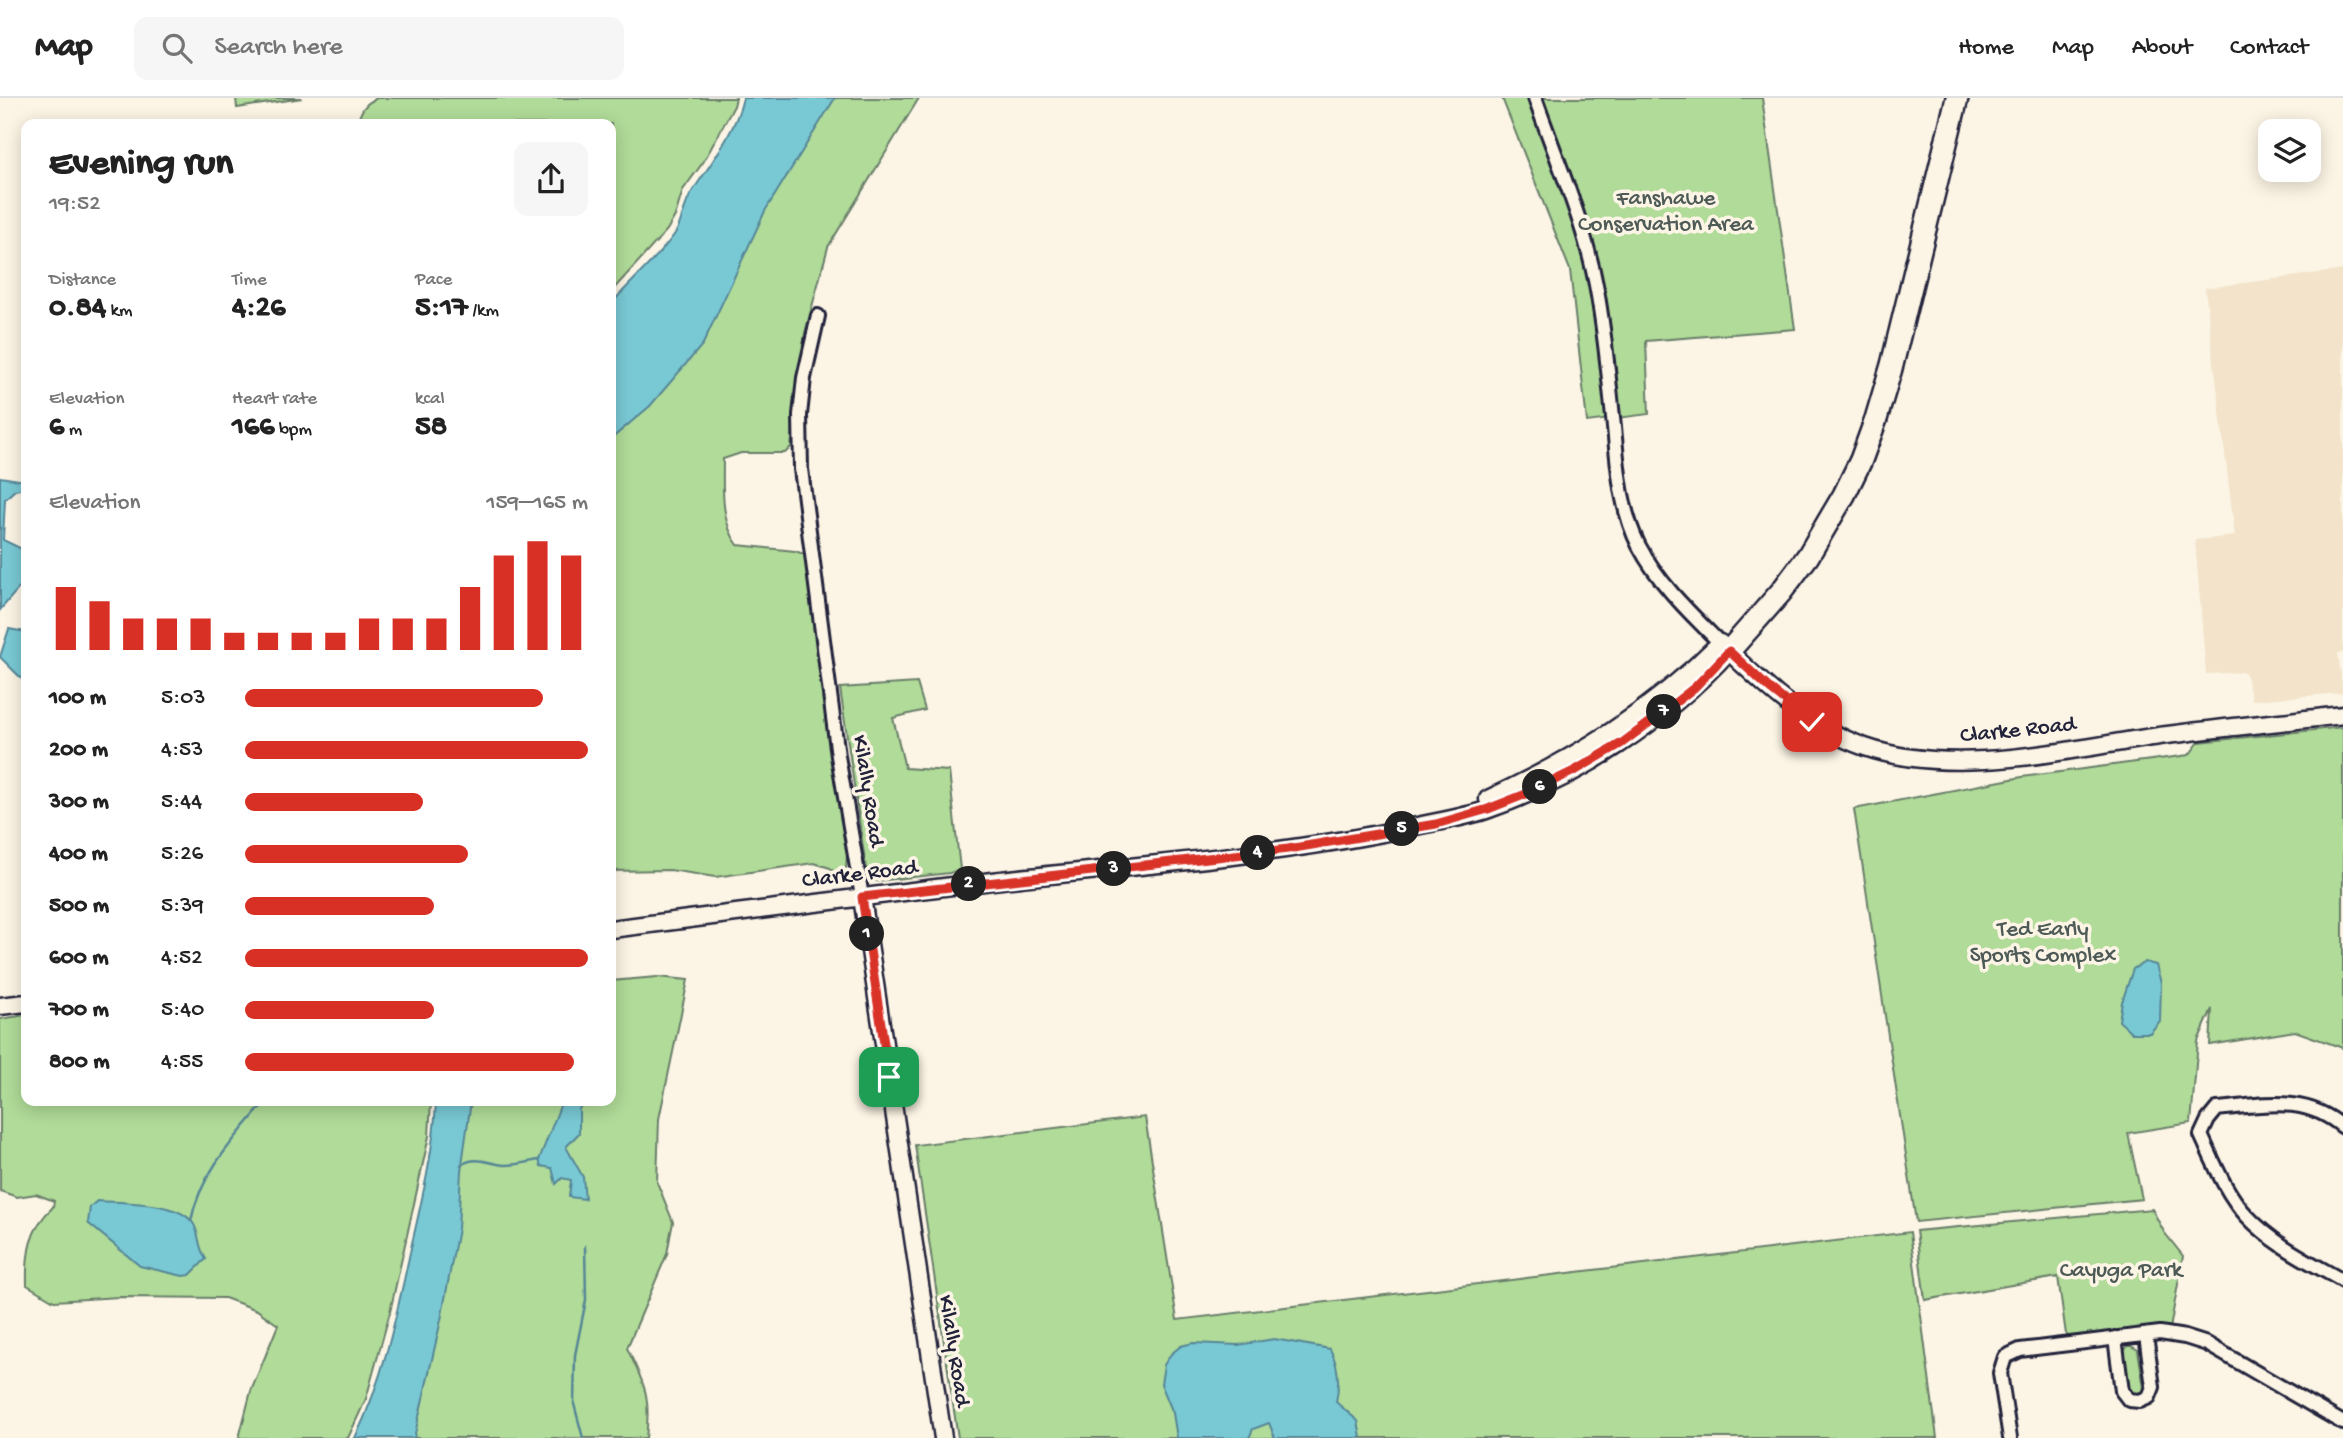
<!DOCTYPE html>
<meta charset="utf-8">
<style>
body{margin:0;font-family:"Gochi Hand",sans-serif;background:#f6f6f6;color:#222;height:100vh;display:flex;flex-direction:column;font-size:26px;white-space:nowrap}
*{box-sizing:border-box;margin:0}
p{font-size:23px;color:#767676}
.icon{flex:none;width:38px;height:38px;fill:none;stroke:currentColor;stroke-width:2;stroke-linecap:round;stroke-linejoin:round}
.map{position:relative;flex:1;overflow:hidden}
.sheet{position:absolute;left:21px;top:21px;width:595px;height:987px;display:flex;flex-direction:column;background:#fff;border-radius:14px;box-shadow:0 4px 18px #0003}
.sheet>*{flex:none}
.buttons{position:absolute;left:2258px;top:21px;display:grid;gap:14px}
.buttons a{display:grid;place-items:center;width:63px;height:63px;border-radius:14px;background:#fff;box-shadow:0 4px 18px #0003;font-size:35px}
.pin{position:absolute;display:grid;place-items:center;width:60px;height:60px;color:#fff;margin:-30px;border-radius:14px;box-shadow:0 4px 10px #0006}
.km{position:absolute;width:35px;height:35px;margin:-18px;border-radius:50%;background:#222;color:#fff;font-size:19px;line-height:35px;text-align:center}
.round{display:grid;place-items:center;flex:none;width:74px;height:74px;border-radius:14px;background:#f6f6f6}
.headline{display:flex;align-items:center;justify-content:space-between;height:119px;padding:0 28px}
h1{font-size:38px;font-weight:800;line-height:52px}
.stats{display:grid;grid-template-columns:repeat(3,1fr);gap:10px;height:119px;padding:7px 28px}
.stats div{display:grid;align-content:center}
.stats b{font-size:30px;font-weight:800}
.stats small{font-size:19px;font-weight:400}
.stats p{font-size:19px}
.chart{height:196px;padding:14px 28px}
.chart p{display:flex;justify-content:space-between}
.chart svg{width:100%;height:126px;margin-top:7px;stroke:#d93025;stroke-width:6}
ul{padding:0 28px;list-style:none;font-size:23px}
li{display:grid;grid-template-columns:112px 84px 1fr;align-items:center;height:52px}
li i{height:18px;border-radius:9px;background:#d93025}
header{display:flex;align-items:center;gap:42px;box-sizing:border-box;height:98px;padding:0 35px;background:#fff;border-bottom:2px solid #e0e0e0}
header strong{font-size:33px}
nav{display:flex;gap:38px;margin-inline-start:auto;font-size:24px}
.search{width:490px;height:63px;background:#f6f6f6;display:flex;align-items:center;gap:18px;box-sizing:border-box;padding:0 24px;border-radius:14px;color:#767676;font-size:26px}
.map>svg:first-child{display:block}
.built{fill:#f2e3ca}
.green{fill:#b0db98;stroke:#697e6a;stroke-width:2}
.water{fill:#79c9d4;stroke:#568697;stroke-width:2}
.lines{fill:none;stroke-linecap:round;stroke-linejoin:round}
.stream{stroke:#568697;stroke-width:2.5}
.street-casing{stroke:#22223b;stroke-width:18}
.secondary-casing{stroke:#22223b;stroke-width:21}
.highway-casing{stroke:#22223b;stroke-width:26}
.street{stroke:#fcf5e5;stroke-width:12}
.secondary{stroke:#fcf5e5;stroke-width:16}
.highway{stroke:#fcf5e5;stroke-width:21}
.route-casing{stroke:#fff;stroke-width:14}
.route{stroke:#d93025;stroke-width:9}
.labels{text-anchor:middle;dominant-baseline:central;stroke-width:7;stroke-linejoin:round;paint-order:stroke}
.park-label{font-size:23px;fill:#4d5a57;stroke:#fcf5e5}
.street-label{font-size:23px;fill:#22223b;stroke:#fcf5e5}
</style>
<header>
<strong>Map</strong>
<div class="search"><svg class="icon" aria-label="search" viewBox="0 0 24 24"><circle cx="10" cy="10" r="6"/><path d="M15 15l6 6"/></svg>Search here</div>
<nav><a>Home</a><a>Map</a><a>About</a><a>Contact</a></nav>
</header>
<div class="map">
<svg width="2343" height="1340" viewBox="0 0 2343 1340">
<rect width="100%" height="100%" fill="#fcf5e5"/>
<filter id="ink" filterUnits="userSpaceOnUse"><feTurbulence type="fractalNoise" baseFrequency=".0143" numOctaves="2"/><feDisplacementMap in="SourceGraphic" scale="14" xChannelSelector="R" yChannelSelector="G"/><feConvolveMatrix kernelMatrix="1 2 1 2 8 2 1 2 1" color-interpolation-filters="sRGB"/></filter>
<g filter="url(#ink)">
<path class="built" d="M2343 172V554L2338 555 2343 595 2252 602 2245 574 2206 576 2195 442 2235 438 2205 190Z"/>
<path class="green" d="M236 0H302L237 10Z
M377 0H736L734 8 704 63 683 92 675 118 667 132 611 194V26H357C361 12 364 6 377 0Z
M829 0H919L828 149 805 235 791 349 785 355H741L723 361C723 388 720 424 738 447L795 453 810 458 820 574 826 591 847 756 846 771 835 775 830 770 814 765 715 779 670 772 611 773V334L761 109Z
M1502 0H1762L1795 231 1646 243 1649 316 1587 324 1570 172Z
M917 585 925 612 893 620 905 670 949 673 960 771 950 775 868 784 840 590Z
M2343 629V950L2295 933 2210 947 2212 911 2198 943 2191 1025 2128 1035 2142 1101 1916 1124 1854 711 2022 679 2189 657 2199 644Z
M657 879 688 882 659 1021 657 1084 673 1124 670 1139 667 1156 627 1250C645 1287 651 1298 646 1340H409L467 1003H611V883Z
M26 917V1003H431L429 1038 390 1214 366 1301 348 1340H239L251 1293 278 1227 257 1212 225 1200 119 1199 54 1203 27 1187C26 1156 29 1131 53 1109L54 1103 36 1096 17 1099 0 1093V921Z
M1145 1019 1177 1222 1910 1134 1937 1340H958L915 1047Z
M2152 1111 2164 1134 2183 1158 2170 1231C2135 1227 2101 1236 2067 1244L2058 1179 1925 1202 1916 1133Z
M2129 1247 2138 1252 2144 1290 2142 1297 2136 1299 2129 1295 2122 1254Z"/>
<path class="water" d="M743 0H835L765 113 703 246 650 308 611 341V206C630 184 661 157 676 134 683 121 684 106 692 94 711 65 735 35 743 0Z
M0 379 26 383V390L15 392 5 401 3 442 26 453V482L0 512Z
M9 531 26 534V585L0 559Z
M2145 864 2156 867 2161 885 2160 923 2150 935H2132L2119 923 2122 904 2133 871Z
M436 1003H471L461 1073 458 1131 441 1222 414 1340H355C384 1280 397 1215 411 1150 422 1101 434 1053 436 1003Z
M562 1003H584L579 1011V1035L566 1049 583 1079 585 1101 569 1099 571 1082 562 1080 556 1086 552 1070 541 1068 539 1062Z
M97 1103C122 1105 178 1103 193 1125 200 1135 197 1148 206 1161L190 1177 183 1178 140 1168 88 1125 90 1109Z
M1274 1241 1330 1251C1339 1268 1340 1285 1336 1304L1358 1323 1361 1340H1275L1269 1325 1253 1331 1249 1340H1177L1173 1315 1161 1286 1164 1267 1171 1256 1181 1248 1193 1245 1238 1247Z"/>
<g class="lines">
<path class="stream" d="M461 1067C476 1057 489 1066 505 1067 516 1067 528 1064 539 1062
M191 1123C200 1075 236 1039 266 1003
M583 1340 574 1306 575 1257 586 1202 585 1148"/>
<defs>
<path id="street" d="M1535 0C1556 61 1584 123 1596 187 1605 233 1609 282 1614 329 1618 370 1620 410 1639 448 1659 486 1690 515 1720 545
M818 218 804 280 800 317 801 371 838 658 862 799
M2343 1029C2304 996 2264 1007 2217 1011L2208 1022 2201 1037C2214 1065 2226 1096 2247 1118 2274 1147 2310 1164 2343 1183
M2115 1240 2122 1293 2129 1302 2140 1303 2149 1299 2153 1289 2146 1237
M2010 1340 2000 1275 2005 1259 2020 1252 2160 1235 2185 1239 2207 1246 2343 1325"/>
<path id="secondary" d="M1488 701C1576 660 1651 614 1720 545 1764 587 1807 629 1865 649 1954 680 2068 651 2159 638 2220 630 2282 624 2343 617
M862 799 943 1340
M611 831C738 815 865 798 992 783 1129 768 1268 759 1403 731 1432 724 1461 721 1489 711 1579 680 1665 623 1729 553
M0 908 26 905"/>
<path id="highway" d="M1729 553 1781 494 1808 458 1844 397 1861 362 1876 321 1892 267 1957 0"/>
</defs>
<use href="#street" class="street-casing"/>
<use href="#secondary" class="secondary-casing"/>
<use href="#highway" class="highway-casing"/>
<use href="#street" class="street"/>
<use href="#secondary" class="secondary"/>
<use href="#highway" class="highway"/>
</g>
</g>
<g class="lines" filter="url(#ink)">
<defs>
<path id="route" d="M889 979 862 799 1288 751 1436 726 1488 711 1526 696 1576 672 1622 645 1657 619 1695 589 1729 553 1770 591 1812 624"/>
</defs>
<use href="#route" class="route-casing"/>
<use href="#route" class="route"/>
</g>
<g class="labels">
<g class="park-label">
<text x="1666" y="101">Fanshawe<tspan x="1666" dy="26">Conservation Area</tspan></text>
<text x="2043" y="832">Ted Early<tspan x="2043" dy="26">Sports Complex</tspan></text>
<text x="2121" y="1173">Cayuga Park</text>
</g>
<g class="street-label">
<text transform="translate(2018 633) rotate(-6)">Clarke Road</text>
<text transform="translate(867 693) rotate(81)">Kilally Road</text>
<text transform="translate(860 777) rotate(-7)">Clarke Road</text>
<text transform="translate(953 1253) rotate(81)">Kilally Road</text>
</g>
</g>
</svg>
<div class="buttons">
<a><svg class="icon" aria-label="layers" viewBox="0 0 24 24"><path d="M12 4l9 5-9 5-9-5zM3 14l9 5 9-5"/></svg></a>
</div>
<div class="pin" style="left:889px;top:979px;background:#1e9e55"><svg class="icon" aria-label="arrive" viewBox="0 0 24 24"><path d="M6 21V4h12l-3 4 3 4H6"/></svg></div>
<div class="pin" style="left:1812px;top:624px;background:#d93025"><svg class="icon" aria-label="check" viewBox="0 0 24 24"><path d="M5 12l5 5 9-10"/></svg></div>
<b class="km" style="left:867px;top:836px">1</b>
<b class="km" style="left:969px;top:786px">2</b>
<b class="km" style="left:1114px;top:771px">3</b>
<b class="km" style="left:1258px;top:755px">4</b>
<b class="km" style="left:1402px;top:731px">5</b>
<b class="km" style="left:1540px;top:689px">6</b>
<b class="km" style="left:1664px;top:614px">7</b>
<section class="sheet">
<div class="headline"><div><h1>Evening run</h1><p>19:52</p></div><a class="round"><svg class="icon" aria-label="share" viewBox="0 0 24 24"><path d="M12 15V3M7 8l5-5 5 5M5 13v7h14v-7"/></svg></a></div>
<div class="stats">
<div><p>Distance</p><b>0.84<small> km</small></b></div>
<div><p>Time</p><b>4:26</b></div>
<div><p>Pace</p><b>5:17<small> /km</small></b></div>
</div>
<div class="stats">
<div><p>Elevation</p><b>6<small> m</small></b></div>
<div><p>Heart rate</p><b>166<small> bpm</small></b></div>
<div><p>kcal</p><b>58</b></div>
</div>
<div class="chart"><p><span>Elevation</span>159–165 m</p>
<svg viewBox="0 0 160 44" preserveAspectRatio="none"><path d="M5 44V22M15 44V27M25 44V33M35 44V33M45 44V33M55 44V38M65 44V38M75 44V38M85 44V38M95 44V33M105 44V33M115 44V33M125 44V22M135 44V11M145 44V6M155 44V11"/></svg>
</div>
<ul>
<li><b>100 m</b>5:03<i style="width:87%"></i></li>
<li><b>200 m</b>4:53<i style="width:100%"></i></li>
<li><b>300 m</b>5:44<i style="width:52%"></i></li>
<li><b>400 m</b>5:26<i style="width:65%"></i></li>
<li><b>500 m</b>5:39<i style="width:55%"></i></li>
<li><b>600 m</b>4:52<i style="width:100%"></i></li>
<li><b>700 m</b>5:40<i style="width:55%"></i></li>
<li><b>800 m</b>4:55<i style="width:96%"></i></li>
</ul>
</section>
</div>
